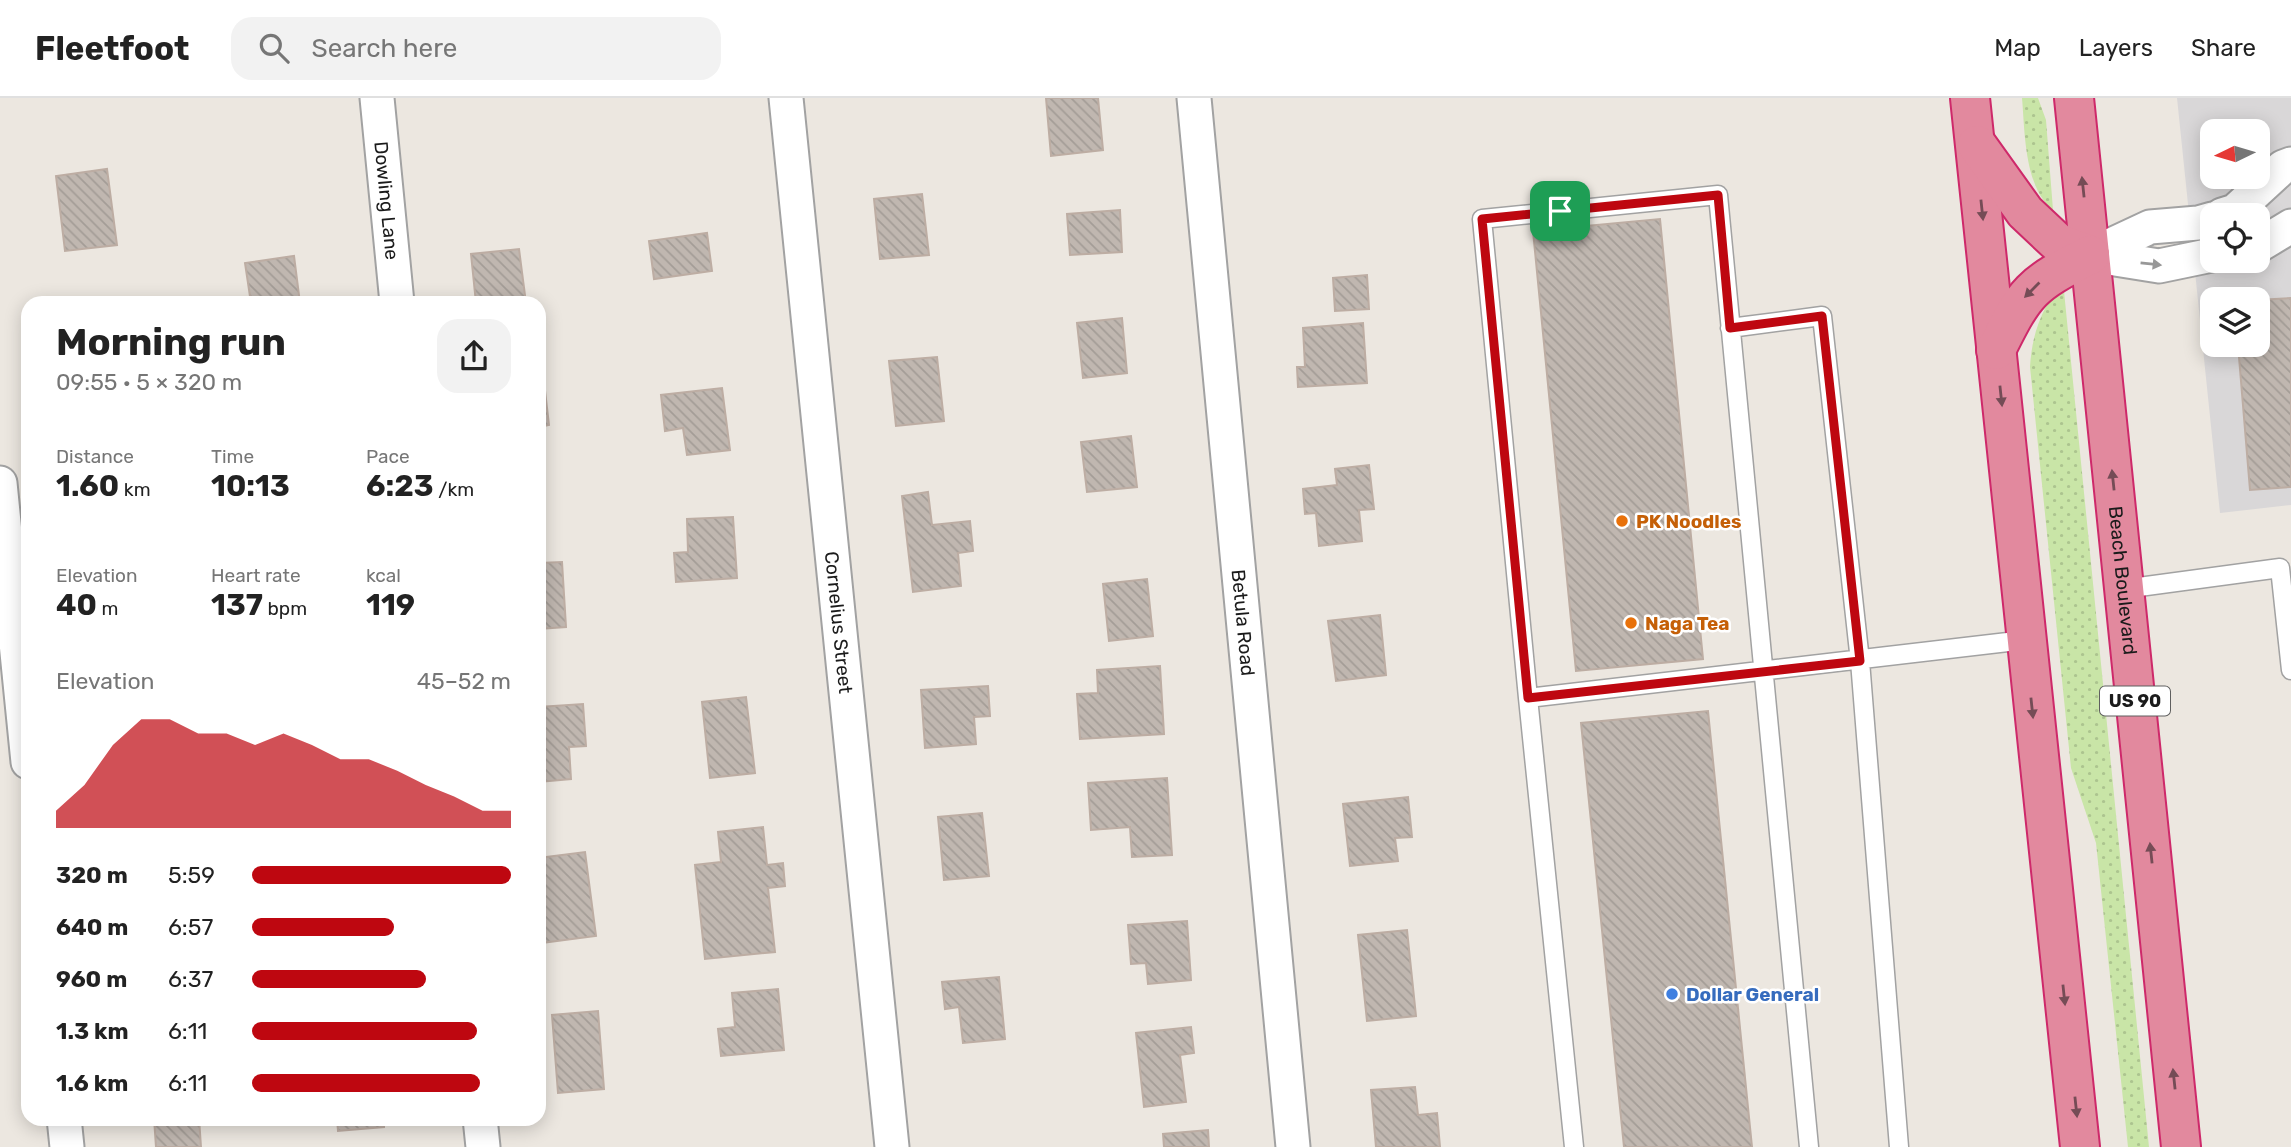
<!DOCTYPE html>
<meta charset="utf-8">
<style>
body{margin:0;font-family:Rubik,sans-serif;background:#f2f2f2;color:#222;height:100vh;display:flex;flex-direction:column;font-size:26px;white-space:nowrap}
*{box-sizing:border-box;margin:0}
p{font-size:23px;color:#767676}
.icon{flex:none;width:38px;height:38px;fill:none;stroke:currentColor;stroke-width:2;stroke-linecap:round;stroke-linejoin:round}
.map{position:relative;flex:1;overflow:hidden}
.drawer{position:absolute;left:21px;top:198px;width:525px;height:830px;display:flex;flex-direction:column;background:#fff;border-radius:21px;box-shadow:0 4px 18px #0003}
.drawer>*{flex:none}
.needle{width:46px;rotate:265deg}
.fabs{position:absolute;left:2200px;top:21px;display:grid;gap:14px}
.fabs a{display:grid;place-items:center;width:70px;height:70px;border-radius:14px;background:#fff;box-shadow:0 4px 18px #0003;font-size:35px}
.pin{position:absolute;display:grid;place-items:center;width:60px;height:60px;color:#fff;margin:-30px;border-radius:14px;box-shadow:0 4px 10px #0006}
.round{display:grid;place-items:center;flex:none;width:74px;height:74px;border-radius:21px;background:#f2f2f2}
.head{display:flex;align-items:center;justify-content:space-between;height:119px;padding:0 35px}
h1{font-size:38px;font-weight:700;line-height:52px}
.figures{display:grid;grid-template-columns:repeat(3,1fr);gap:10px;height:119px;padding:7px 35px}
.figures div{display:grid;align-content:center}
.figures b{font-size:30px;font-weight:700}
.figures small{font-size:19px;font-weight:400}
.figures p{font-size:19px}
.chart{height:196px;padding:14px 35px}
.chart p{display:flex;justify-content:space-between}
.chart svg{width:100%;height:126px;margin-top:7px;fill:#be0710;opacity:.7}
ul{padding:0 35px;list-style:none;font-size:23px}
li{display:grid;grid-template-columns:112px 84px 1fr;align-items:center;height:52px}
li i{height:18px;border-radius:9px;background:#be0710}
header{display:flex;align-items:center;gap:42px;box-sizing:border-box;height:98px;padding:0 35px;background:#fff;border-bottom:2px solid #e0e0e0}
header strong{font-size:33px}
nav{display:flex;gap:38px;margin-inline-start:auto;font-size:24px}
.search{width:490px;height:63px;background:#f2f2f2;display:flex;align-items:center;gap:18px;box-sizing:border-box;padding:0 24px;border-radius:21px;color:#767676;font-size:26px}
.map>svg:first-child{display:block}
.residential{fill:#d9d7d8;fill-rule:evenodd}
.grass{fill:url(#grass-dots)}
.building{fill:url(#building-back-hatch);stroke:#bdada3;stroke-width:2}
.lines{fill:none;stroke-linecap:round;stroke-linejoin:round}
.lane-casing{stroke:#a2a2a2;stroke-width:21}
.street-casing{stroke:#a2a2a2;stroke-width:37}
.highway-casing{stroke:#ce296a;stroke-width:42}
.lane{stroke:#fff;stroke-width:18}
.street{stroke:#fff;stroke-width:33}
.highway{stroke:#e2899e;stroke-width:38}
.oneway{fill:#754c56}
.oneway2{fill:#989898}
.route-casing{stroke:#fff;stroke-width:14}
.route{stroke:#be0710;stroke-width:9}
.food-dot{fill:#e8710a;stroke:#fff;stroke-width:2.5}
.shop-dot{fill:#3f7fe0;stroke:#fff;stroke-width:2.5}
.labels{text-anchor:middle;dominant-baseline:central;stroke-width:5;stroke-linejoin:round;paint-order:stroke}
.shield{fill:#fff;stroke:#5f5f5f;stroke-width:2}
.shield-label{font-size:18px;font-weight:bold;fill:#1b1b1b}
.street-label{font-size:19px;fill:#1b1b1b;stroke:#fff}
.food-label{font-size:19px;font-weight:bold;fill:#c56008;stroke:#fff;text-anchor:start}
.shop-label{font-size:19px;font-weight:bold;fill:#366cbe;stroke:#fff;text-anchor:start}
</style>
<header>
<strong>Fleetfoot</strong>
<div class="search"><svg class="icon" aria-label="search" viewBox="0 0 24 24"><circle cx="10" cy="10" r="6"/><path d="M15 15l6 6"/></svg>Search here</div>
<nav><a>Map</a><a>Layers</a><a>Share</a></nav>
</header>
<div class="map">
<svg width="2291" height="1049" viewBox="0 0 2291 1049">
<defs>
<pattern id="grass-dots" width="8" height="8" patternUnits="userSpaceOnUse" patternTransform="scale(1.75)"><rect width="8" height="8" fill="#c9e5a7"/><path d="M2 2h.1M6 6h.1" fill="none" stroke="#acc48f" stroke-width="1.8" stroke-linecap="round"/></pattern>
<pattern id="building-back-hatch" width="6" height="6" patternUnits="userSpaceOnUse" patternTransform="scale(1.75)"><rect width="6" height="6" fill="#c0b7b0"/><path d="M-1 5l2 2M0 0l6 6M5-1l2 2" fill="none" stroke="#a49d97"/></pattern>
</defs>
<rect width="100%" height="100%" fill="#ece7e0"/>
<path class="residential" d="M2177 0H2291V407L2220 415ZM2212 33H2258V79H2212ZM2212 117H2258V163H2212ZM2212 201H2258V247H2212Z"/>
<path class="grass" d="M2022 0H2038L2046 22 2053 112C2024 89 2025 34 2022 0Z
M2062 185 2064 193 2149 1049H2128L2096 745 2071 670 2030 269C2032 236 2041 211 2062 185Z"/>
<path class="building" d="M1046 0H1098L1103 52 1051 58Z
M107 71 117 147 65 153 56 78Z
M922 96 929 157 880 161 874 101Z
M1120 112 1122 154 1070 157 1067 116Z
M1660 121 1703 561 1576 573 1533 133Z
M707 135 712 173 654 181 649 143Z
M519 151 526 205H476L471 156Z
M294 158 300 205H251L245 165Z
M1367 177 1369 211 1335 213 1333 180Z
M2291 200V389L2250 392 2238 247H2258V202Z
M1122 220 1127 275 1083 280 1077 225Z
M1363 225 1367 285 1298 289 1297 269H1305L1303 230Z
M937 259 944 323 896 328 889 263Z
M544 284 549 327 539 329V285Z
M722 290 730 352 687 357 683 330 665 333 661 297Z
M1131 338 1137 389 1087 394 1081 344Z
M1369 367 1374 411 1359 412 1362 443 1319 448 1316 415 1305 416 1303 391 1337 387 1335 371Z
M928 394 932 427 970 423 973 453 958 455 961 488 913 494 902 398Z
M733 419 737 480 676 484 674 455 688 454 687 421Z
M562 464 566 529 539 531V465Z
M1147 481 1153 538 1109 543 1103 486Z
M1380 517 1386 577 1336 583 1328 523Z
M1160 568 1164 636 1080 641 1077 596 1098 595 1097 572Z
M988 588 990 618 974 619 976 646 925 650 921 592Z
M746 599 755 675 710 680 702 604Z
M583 606 586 648 569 649 571 681 539 684V609Z
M1708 613 1752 1049H1624L1581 625Z
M1167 680 1172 757 1132 759 1130 729 1091 732 1088 685Z
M1408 699 1412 739 1395 740 1398 763 1350 768 1343 706Z
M982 715 989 778 944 782 938 719Z
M763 729 767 767 783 765 785 788 768 790 775 854 705 861 695 767 721 764 718 734Z
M585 754 596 838 541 845 539 760Z
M1187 823 1191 882 1148 886 1146 865 1131 866 1128 827Z
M1407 832 1416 918 1367 923 1358 837Z
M999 879 1005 941 963 945 959 909 945 911 942 884Z
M778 891 784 952 721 958 718 931 735 929 732 895Z
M598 913 604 991 558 995 552 917Z
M1191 929 1194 955 1180 957 1186 1004 1144 1009 1136 935Z
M1415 989 1418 1017 1437 1015 1440 1049H1376L1371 992Z
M154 1020H199L201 1049H156Z
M337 1020H384V1029L338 1033Z
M1208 1032 1209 1049H1164L1163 1036Z"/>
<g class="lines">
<defs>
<path id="lane" d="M1730 230 1822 218 1860 563 1899 1049
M2124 491 2280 470 2291 572
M1528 600 1482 121 1718 97 1809 1049
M1574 1049 1528 600 2025 542"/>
<g id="street">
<path id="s1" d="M377 0 397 205"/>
<path id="s2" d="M786 0 892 1049"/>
<path id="s3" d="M1194 0 1293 1049"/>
<path d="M2222 117 2235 113 2283 69 2291 66"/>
<path d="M2258 148 2291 128"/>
<path d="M2090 157 2150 129 2198 125 2212 121"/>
<path d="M2090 157 2159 168 2212 157"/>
<path d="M0 385 28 664"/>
<path d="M64 1020 67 1049"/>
<path d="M480 1020 483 1049"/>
</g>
<g id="highway">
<path d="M1970 0 2080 1049"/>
<path id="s4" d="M2074 0 2181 1049"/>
<path d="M1977 47 2025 114 2058 145 2090 157"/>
<path d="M1996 252C2025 193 2031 186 2090 157"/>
</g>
</defs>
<use href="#lane" class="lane-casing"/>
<use href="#street" class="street-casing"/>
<use href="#highway" class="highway-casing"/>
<use href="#lane" class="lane"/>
<use href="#street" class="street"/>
<use href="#highway" class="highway"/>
</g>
<defs><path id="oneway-solid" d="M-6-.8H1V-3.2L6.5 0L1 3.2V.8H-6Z" transform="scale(1.75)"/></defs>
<g class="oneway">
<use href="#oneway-solid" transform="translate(2083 89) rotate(-96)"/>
<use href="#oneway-solid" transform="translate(1982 112) rotate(84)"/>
<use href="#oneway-solid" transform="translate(2032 192) rotate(135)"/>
<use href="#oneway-solid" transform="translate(2001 298) rotate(84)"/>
<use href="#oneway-solid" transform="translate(2113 382) rotate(-96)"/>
<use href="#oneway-solid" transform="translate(2032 610) rotate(84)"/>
<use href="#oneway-solid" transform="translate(2151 755) rotate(-96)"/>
<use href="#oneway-solid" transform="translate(2064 897) rotate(84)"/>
<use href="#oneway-solid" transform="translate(2174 981) rotate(-96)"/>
<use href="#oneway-solid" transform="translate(2076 1009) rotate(84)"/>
</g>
<use class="oneway2" href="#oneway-solid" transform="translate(2151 166) rotate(6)"/>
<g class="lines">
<defs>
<path id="route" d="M1718 97 1730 230 1822 218 1860 563 1528 600 1482 121Z"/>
</defs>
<use href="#route" class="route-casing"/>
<use href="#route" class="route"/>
</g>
<g class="food-dot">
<circle cx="1622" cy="423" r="7"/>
<circle cx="1631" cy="525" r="7"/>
</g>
<circle class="shop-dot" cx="1672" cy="896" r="7"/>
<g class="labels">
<rect class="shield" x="2100" y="588.5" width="70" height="29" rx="5"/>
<g class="shield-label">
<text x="2135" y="603">US 90</text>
</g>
<g class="street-label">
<text stroke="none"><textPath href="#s1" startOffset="103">Dowling Lane</textPath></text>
<text stroke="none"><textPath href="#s4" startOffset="485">Beach Boulevard</textPath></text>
<text stroke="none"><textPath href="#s2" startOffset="527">Cornelius Street</textPath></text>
<text stroke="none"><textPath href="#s3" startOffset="527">Betula Road</textPath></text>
</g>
<g class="food-label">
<text x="1636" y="423">PK Noodles</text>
<text x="1645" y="525">Naga Tea</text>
</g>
<g class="shop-label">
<text x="1686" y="896">Dollar General</text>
</g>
</g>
</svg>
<div class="fabs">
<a><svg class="needle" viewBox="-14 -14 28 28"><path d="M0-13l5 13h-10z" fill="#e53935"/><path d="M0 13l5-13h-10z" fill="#767676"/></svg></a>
<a><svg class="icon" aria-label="locate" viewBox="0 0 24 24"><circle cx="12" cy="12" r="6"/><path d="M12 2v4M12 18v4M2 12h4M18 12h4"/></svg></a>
<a><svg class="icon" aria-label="layers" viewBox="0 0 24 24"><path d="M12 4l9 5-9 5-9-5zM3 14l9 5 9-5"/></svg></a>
</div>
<div class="pin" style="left:1560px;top:113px;background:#1e9e55"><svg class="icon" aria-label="arrive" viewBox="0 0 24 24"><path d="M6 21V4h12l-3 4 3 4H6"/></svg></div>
<section class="drawer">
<div class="head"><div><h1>Morning run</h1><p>09:55 · 5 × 320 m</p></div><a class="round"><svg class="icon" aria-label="share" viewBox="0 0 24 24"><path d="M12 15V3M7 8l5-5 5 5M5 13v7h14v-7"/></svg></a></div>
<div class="figures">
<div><p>Distance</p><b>1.60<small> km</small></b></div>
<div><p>Time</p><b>10:13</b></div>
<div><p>Pace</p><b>6:23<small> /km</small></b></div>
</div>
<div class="figures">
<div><p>Elevation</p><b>40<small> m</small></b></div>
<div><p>Heart rate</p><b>137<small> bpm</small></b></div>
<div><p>kcal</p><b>119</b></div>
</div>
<div class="chart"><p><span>Elevation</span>45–52 m</p>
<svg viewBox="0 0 160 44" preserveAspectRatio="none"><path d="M0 44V38L10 29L20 15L30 6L40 6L50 11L60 11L70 15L80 11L90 15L100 20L110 20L120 24L130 29L140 33L150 38L160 38V44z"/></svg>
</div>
<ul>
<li><b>320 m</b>5:59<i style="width:100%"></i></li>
<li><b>640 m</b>6:57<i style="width:55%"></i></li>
<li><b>960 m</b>6:37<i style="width:67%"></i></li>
<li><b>1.3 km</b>6:11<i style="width:87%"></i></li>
<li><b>1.6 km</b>6:11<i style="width:88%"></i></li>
</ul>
</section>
</div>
